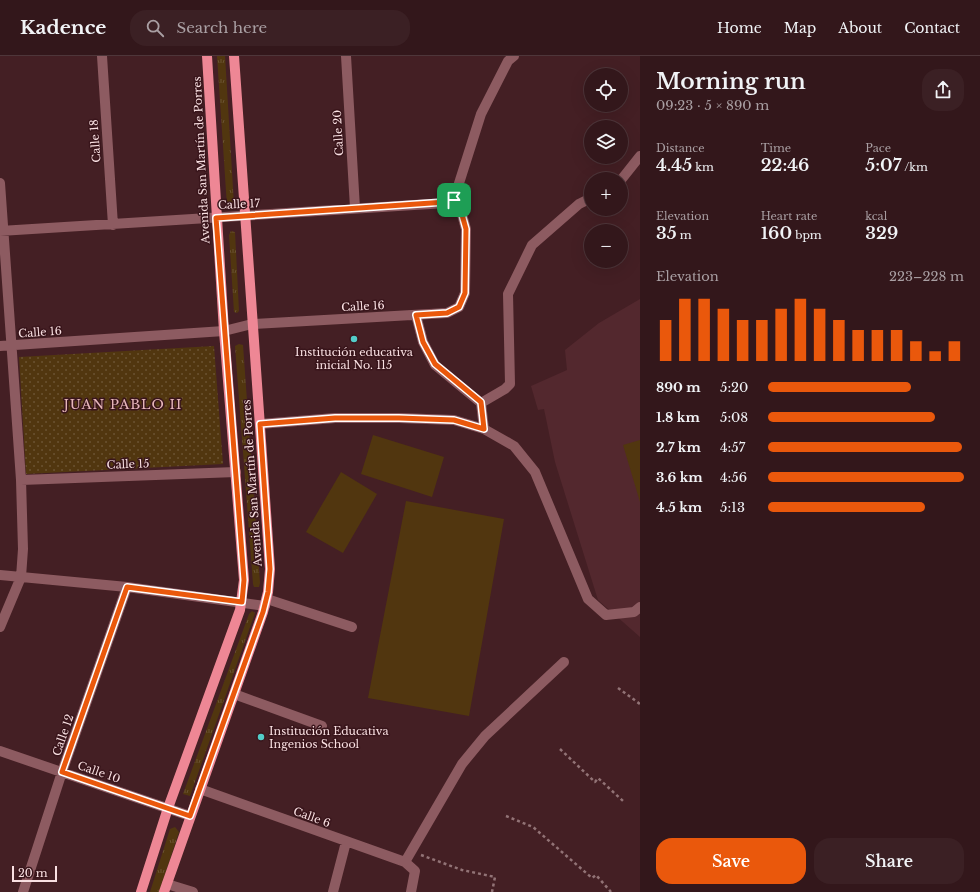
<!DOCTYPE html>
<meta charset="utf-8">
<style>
body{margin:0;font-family:"Libre Baskerville",serif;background:#3b2024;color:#f1f3f6;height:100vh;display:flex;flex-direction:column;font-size:15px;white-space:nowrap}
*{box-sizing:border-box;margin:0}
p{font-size:13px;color:#a99fa3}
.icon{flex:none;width:22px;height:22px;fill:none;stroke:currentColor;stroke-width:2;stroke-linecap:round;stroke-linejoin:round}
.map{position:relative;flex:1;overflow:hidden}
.drawer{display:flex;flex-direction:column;background:#33171b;width:340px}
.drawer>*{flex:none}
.buttons{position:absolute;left:584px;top:12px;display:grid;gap:8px}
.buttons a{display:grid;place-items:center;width:44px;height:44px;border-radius:50%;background:#33171b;box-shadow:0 4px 16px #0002,0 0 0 1px #4e363a;font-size:20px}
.scale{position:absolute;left:12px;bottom:10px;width:45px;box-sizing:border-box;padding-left:4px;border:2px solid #f9e0e2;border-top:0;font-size:11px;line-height:14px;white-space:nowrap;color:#f9e0e2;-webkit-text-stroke:3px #39151b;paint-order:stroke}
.pin{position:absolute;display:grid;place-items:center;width:34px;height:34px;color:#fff;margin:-17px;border-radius:8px;box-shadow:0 2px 6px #0006}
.round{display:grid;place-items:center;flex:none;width:42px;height:42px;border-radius:16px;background:#3b2024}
.overview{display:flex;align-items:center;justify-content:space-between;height:68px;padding:0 16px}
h1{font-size:22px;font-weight:600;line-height:30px}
.figures{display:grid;grid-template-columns:repeat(3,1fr);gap:6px;height:68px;padding:4px 16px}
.figures div{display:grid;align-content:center}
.figures b{font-size:17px;font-weight:600}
.figures small{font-size:11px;font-weight:400}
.figures p{font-size:11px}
.chart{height:112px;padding:8px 16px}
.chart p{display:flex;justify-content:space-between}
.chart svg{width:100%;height:72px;margin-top:4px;stroke:#ea580c;stroke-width:6}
.action{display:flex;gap:8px;margin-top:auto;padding:8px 16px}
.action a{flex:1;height:46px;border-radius:16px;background:#ea580c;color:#fff;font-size:16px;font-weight:600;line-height:46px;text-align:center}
.action a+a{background:#3b2024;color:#f1f3f6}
ul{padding:0 16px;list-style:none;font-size:13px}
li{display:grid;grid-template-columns:64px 48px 1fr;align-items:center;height:30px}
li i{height:10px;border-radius:5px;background:#ea580c}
header{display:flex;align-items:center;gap:24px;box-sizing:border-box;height:56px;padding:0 20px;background:#33171b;border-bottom:1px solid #4e363a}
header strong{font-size:19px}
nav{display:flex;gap:22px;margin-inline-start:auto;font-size:14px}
.search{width:280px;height:36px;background:#3b2024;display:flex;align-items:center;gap:10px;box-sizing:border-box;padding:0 14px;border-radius:16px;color:#a99fa3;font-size:15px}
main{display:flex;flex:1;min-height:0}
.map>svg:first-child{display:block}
.built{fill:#53282e}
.grass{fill:url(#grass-tufts)}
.park{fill:url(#park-dots)}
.garden{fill:#51360f}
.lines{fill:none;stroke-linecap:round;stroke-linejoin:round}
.path{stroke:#927376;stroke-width:2.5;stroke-dasharray:3 3;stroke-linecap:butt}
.minor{stroke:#8d5b61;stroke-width:10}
.major{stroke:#ee8795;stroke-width:10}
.route-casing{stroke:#fff;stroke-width:8}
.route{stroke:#ea580c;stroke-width:5}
.poi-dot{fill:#53cdc9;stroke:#39151b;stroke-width:1.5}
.labels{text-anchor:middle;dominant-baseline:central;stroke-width:3;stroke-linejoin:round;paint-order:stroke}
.street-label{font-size:11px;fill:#f9e0e2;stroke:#39151b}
.poi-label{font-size:11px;fill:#f9e0e2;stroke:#39151b}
.quarter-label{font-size:13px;letter-spacing:1px;fill:#e6b6ba;stroke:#39151b}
</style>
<header>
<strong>Kadence</strong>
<div class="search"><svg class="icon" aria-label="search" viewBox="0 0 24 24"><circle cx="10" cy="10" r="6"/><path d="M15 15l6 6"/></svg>Search here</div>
<nav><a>Home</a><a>Map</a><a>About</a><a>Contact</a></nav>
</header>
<main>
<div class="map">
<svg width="640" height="836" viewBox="0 0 640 836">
<defs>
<pattern id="grass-tufts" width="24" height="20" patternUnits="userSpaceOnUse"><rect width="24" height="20" fill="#51360f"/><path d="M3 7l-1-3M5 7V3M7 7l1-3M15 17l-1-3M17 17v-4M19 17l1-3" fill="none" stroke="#6b5332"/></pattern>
<pattern id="park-dots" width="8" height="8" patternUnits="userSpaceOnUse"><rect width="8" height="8" fill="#51360f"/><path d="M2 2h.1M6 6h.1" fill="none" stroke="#6b5332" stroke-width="1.8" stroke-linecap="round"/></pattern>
</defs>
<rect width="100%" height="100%" fill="#441f24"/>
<path class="built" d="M640 243V581L598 544 555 406 544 353 538 354 531 330 567 314 565 294 599 267Z"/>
<path class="grass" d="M217 0H225L234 149 232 154H230L227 150Z
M231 175 235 176 239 255 237 257 234 256 229 179Z
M239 288 243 289 260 527 259 531H254L253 528 235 290Z
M252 555 255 557 190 740 183 738 249 558Z
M175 771 179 776 159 836H150L170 773Z"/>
<path class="park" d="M214 290 223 408 26 418 19 301Z"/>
<path class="garden" d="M373 379 444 401 432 441 361 418Z
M640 384V446L623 389Z
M341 416 377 438 343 497 306 476Z
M406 445 504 463 469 660 368 642Z"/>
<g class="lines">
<path class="path" d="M618 632 640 648
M560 693 595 726 598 722 623 745
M506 760 533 771 592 822 596 819 611 836
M421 799 462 814 495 821 492 836"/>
<path class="minor" d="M102 0 113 169
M346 0 355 152
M621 124 640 100
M0 127 21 424 23 493 21 521 0 571
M0 175 446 147 454 143
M416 259 423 286 435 309 481 347 484 373
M0 290 224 275 252 268 447 257 459 251 465 237 466 173 461 155 454 143 481 58 508 5 514 0
M481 347 505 333 510 328 508 238 532 189 579 148 591 142
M260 368 335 362H399L454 364 484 373 514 390 535 416 588 543 606 559 634 556 640 551
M21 424 236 416
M0 519 127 531 265 550
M267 543 352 571
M234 638 322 670
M0 695 190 760
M200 733 405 806 415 815 411 836
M405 806 462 708 485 680 564 606
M167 828 193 836
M23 836 62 716 127 531
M333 836 346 786"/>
<path class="major" d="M141 836 168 752 240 554 244 524 224 275 207 0
M164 836 263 556 268 536 270 513 234 0"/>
</g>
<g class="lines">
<defs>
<path id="route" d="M454 144 461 155 466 173 465 237 459 251 447 257 416 259 423 286 435 308 481 346 484 373 454 364 399 362H335L260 368 270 513 268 536 263 556 190 760 62 716 127 531 242 546 244 524 216 162 446 146Z"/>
</defs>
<use href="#route" class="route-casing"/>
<use href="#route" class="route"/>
</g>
<g class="poi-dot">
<circle cx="354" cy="283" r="4"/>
<circle cx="261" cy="681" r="4"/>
</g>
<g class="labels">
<g class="street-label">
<text transform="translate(338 77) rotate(-93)">Calle 20</text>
<text transform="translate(95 85) rotate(-94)">Calle 18</text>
<text transform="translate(201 104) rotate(-93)">Avenida San Martín de Porres</text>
<text transform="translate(239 148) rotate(-3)">Calle 17</text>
<text transform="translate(363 250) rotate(-3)">Calle 16</text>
<text transform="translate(40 276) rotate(-4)">Calle 16</text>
<text transform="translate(128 408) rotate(-2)">Calle 15</text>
<text transform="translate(252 427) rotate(-94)">Avenida San Martín de Porres</text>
<text transform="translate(63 679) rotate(-71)">Calle 12</text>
<text transform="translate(99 716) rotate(19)">Calle 10</text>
<text transform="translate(312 761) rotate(20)">Calle 6</text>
</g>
<g class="poi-label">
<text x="354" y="296">Institución educativa<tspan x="354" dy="13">inicial No. 115</tspan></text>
<text x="269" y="675" text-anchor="start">Institución Educativa<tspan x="269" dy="13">Ingenios School</tspan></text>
</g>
<g class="quarter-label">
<text x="123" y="348">JUAN PABLO II</text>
</g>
</g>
</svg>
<div class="buttons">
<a><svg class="icon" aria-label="locate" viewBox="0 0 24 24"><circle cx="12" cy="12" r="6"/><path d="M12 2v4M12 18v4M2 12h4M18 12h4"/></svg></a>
<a><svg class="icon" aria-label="layers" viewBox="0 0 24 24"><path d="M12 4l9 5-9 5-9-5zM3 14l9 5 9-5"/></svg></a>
<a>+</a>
<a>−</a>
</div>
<div class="scale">20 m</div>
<div class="pin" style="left:454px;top:144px;background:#1e9e55"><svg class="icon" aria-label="arrive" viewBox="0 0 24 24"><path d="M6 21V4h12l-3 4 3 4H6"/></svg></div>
</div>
<section class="drawer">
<div class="overview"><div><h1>Morning run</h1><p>09:23 · 5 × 890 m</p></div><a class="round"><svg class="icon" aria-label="share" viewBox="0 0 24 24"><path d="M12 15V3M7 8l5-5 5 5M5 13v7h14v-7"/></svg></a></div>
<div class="figures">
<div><p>Distance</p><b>4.45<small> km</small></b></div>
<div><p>Time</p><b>22:46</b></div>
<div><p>Pace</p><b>5:07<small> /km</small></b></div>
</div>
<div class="figures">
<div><p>Elevation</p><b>35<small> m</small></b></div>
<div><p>Heart rate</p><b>160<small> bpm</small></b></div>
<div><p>kcal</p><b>329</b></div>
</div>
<div class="chart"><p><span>Elevation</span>223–228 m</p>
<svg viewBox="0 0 160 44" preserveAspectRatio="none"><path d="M5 44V19M15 44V6M25 44V6M35 44V12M45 44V19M55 44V19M65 44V12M75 44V6M85 44V12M95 44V19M105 44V25M115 44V25M125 44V25M135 44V32M145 44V38M155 44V32"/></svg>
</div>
<ul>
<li><b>890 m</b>5:20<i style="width:73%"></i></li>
<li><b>1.8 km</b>5:08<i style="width:85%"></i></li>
<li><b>2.7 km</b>4:57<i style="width:99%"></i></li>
<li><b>3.6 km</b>4:56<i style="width:100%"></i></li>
<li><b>4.5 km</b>5:13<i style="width:80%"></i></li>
</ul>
<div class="action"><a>Save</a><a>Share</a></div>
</section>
</main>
